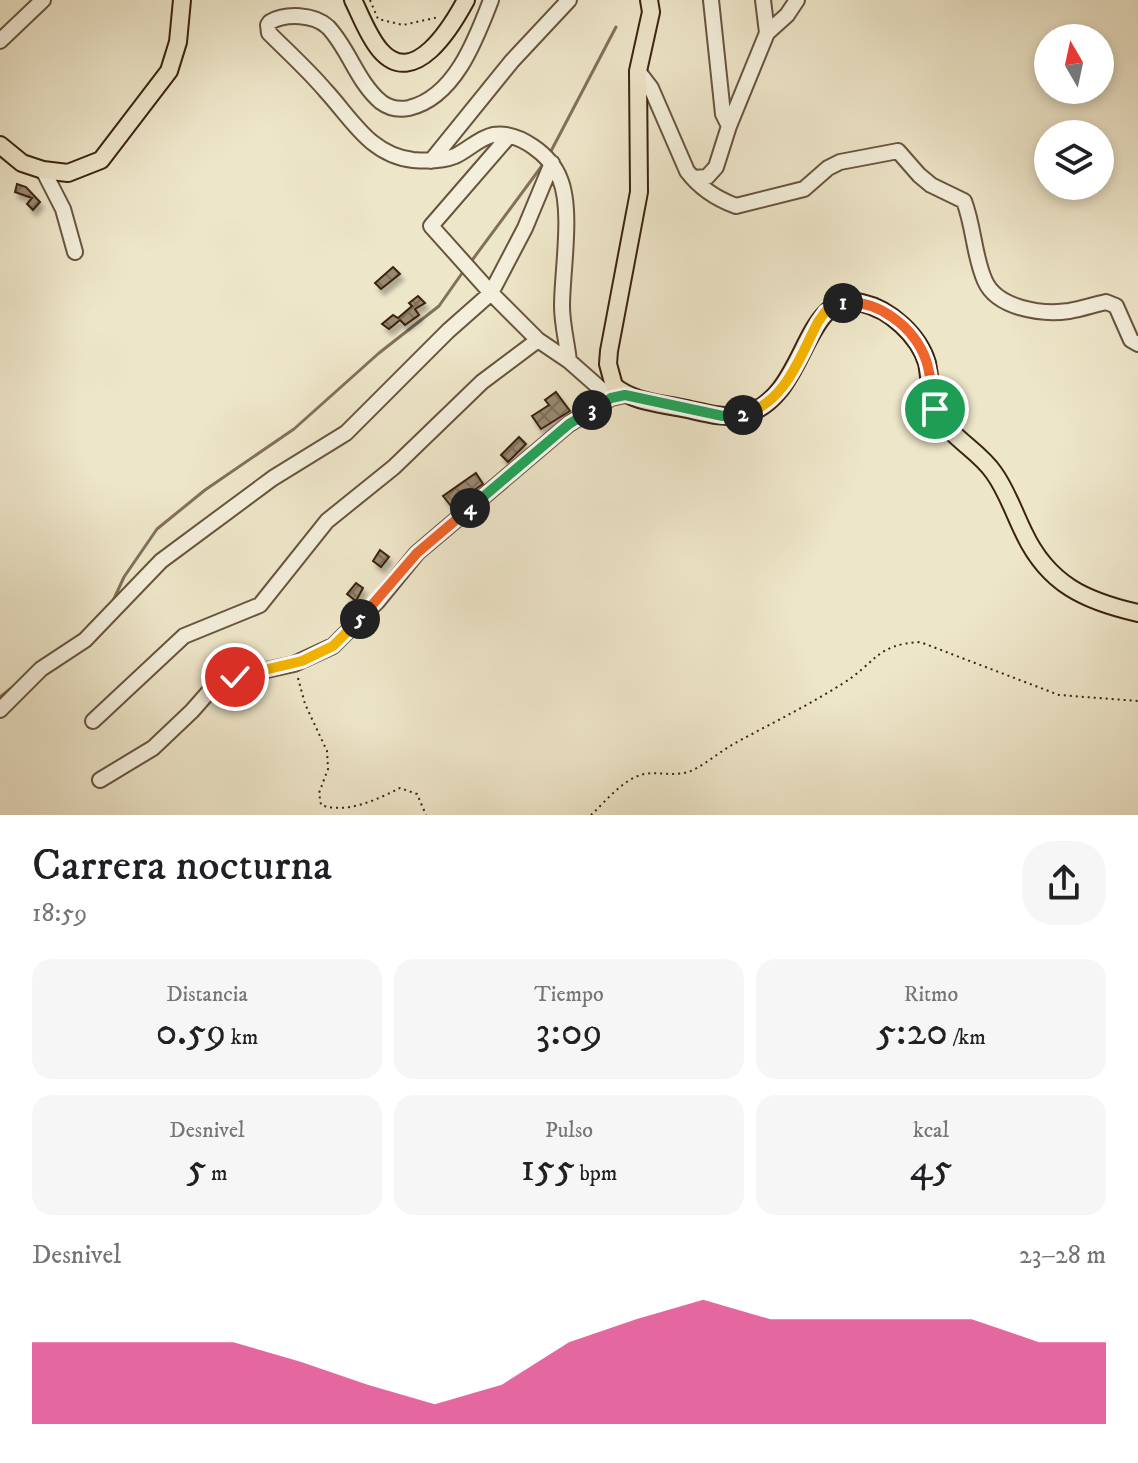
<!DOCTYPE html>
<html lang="es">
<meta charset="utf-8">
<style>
body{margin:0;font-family:"IM FELL DW Pica",serif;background:#f6f6f6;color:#202124;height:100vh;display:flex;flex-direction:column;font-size:30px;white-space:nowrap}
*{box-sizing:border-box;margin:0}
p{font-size:26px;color:#757577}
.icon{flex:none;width:44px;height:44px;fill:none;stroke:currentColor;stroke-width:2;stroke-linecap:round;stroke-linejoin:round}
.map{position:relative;height:815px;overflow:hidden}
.side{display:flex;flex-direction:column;background:#fff;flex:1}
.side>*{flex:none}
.needle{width:52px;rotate:351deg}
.controls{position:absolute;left:1034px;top:24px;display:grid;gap:16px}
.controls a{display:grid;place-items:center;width:80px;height:80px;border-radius:50%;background:#fff;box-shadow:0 4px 12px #0003;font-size:40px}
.pin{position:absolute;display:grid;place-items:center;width:68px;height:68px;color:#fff;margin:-34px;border:4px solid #fff;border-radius:50%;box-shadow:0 2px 8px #0007}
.km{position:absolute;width:40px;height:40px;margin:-20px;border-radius:50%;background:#222;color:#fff;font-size:22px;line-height:40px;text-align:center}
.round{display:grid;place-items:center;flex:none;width:84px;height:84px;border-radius:32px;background:#f6f6f6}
.summary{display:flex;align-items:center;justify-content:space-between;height:136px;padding:0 32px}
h1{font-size:44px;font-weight:600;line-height:60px}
.figures{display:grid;grid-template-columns:repeat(3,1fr);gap:12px;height:136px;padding:8px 32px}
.figures div{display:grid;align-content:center;border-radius:20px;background:#f6f6f6;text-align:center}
.figures b{font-size:40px;font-weight:600}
.figures small{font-size:22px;font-weight:400}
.figures p{font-size:22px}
.chart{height:224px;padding:16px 32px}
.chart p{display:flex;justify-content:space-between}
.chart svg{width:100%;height:144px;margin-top:8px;fill:#db2777;opacity:.7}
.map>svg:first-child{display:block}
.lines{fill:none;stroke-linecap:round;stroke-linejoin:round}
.stream{stroke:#827059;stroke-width:3}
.building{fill:url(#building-cross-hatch);stroke:#3b2310;stroke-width:2;filter:url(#shadow)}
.minor-casing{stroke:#68543e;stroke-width:18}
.major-casing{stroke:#3b2310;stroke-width:20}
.path{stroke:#3b2310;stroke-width:2;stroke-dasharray:2 4;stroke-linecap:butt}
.minor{stroke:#f4efdc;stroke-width:14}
.major{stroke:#eee6c9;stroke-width:16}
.split-1-casing{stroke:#fff;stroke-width:16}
.split-2-casing{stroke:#fff;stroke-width:16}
.split-3-casing{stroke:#fff;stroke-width:16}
.split-4-casing{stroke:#fff;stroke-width:16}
.split-5-casing{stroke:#fff;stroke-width:16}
.split-6-casing{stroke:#fff;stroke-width:16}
.split-1{stroke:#f0652b;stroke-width:10}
.split-2{stroke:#f5b400;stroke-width:10}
.split-3{stroke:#22a559;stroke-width:10}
.split-4{stroke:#22a559;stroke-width:10}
.split-5{stroke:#f0652b;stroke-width:10}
.split-6{stroke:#f5b400;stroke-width:10}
</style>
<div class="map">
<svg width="1138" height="815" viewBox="0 0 1138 815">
<defs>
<pattern id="building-cross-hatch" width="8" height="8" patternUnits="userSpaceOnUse" patternTransform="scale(2)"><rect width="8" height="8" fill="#988870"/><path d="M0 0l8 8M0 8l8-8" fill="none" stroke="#7d6f5b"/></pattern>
<filter id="shadow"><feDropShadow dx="3.5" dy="6" stdDeviation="2" flood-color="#0004"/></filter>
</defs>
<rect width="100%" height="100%" fill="#eee6c9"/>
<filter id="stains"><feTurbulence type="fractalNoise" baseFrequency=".0025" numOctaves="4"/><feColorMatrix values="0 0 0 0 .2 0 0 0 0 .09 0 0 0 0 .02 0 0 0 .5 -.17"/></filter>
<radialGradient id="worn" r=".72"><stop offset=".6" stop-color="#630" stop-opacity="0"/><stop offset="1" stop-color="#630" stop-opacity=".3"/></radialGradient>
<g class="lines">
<path class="stream" d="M550 153 616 27
M470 263 544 163
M112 603 124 577 157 529 205 490 294 429 379 353 439 306 465 269
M0 697 19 682"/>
</g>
<path class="building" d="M17 184 26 187 40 202 33 210 27 204 32 198 15 192Z
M393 267 400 274 381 289 375 283Z
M418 296 425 303 415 309 419 315 405 325 400 320 389 329 382 324 393 315 398 318 412 306 409 303Z
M556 392 570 411 541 429 532 416 549 405 545 400Z
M519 437 526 444 508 462 501 455Z
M476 473 483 484 451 506 443 496Z
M380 550 389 557 381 567 373 561Z
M356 583 363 588 356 601 347 594Z"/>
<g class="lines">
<defs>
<path id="minor" d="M491 0C476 39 455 97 409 108 399 110 389 108 381 102 357 82 349 49 328 27 314 14 286 13 270 22L268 25 269 33C288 52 308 70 325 90 352 119 370 155 413 160 426 161 443 161 455 156 468 150 479 138 493 135 519 131 551 155 560 179 573 210 562 272 562 306 562 324 567 343 569 361
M711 0 723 114 729 126
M763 0 767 33
M0 41 43 0
M638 71 651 88 687 171C699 187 717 199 736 206L804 189 828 168 840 162 898 151 919 175 931 185 964 201C974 227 974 257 985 281 997 308 1041 315 1069 311 1081 309 1093 305 1106 302L1116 306 1131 340 1138 344
M509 136 431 226 491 293 538 340 569 361 611 398
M431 161 512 61 569 0
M43 170 63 209 75 252
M693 178 707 177 716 167 729 126 767 33 787 15 797 0
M0 710 41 669 85 640 161 561 273 478 346 433 448 331 491 293 525 228 552 163
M93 721 184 636 260 605 327 521 394 467 482 382 538 340
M100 780 153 748 192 711 214 686 235 677 294 664 333 646 377 602 417 553 569 424 611 398 625 395"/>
<path id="major" d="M353 0C361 16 368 36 380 50 414 90 452 26 466 0
M649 0 651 12 638 71 639 192 609 351 608 364 614 386C634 402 658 403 682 408 702 412 723 419 742 415 809 400 800 289 862 303 890 309 919 336 927 363 930 379 930 396 937 411 949 438 978 449 994 473 1007 491 1014 513 1024 533 1048 584 1085 601 1138 613
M0 145 22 163 43 170 68 173 101 160 169 71 178 42 182 0"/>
</defs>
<use href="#minor" class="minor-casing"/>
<use href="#major" class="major-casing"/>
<path class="path" d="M370 0 378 19 403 25 439 17
M298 678 305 704 327 751 328 769 319 793 321 805C347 814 376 800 400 788L417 794 426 815
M591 815C606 801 623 779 644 774 660 771 676 778 693 770 709 762 723 749 739 741 774 722 809 705 842 684 875 664 876 644 920 642L1059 695 1138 701"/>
<use href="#minor" class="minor"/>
<use href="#major" class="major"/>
</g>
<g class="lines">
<defs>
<path id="split-1" d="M843 303C878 299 914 327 926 360 931 375 932 393 935 409"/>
<path id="split-2" d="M743 415C786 402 799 358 818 322L825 312 843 303"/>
<path id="split-3" d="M592 410 611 398 625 395 723 416 743 415"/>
<path id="split-4" d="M470 508 569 424 592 410"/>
<path id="split-5" d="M360 619 417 553 470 508"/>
<path id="split-6" d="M235 677 302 661 333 646 360 619"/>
</defs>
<use href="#split-1" class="split-1-casing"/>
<use href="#split-2" class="split-2-casing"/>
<use href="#split-3" class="split-3-casing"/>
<use href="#split-4" class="split-4-casing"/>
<use href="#split-5" class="split-5-casing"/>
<use href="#split-6" class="split-6-casing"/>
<use href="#split-1" class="split-1"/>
<use href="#split-2" class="split-2"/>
<use href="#split-3" class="split-3"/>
<use href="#split-4" class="split-4"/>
<use href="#split-5" class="split-5"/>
<use href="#split-6" class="split-6"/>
</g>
<rect width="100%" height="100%" filter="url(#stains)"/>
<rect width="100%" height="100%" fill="url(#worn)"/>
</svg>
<div class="controls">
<a><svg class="needle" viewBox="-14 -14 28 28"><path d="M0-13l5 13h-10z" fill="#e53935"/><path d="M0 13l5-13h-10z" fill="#757577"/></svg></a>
<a><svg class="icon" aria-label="layers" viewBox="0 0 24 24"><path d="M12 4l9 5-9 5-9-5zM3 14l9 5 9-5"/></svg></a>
</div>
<div class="pin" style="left:935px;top:409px;background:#1e9e55"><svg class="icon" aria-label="arrive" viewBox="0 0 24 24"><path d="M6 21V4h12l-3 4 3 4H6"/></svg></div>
<div class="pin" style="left:235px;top:677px;background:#d93025"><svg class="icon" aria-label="check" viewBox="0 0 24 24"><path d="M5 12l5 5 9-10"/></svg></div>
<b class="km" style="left:843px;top:303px">1</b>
<b class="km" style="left:743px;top:415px">2</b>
<b class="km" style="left:592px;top:410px">3</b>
<b class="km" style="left:470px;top:508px">4</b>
<b class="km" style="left:360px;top:619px">5</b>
</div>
<section class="side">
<div class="summary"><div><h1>Carrera nocturna</h1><p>18:59</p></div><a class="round"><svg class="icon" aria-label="share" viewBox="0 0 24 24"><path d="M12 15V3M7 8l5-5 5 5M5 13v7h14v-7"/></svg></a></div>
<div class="figures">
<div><p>Distancia</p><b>0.59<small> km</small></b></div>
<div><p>Tiempo</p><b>3:09</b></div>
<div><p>Ritmo</p><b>5:20<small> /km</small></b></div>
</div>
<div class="figures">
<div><p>Desnivel</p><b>5<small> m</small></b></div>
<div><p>Pulso</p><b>155<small> bpm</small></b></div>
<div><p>kcal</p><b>45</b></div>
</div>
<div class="chart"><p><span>Desnivel</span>23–28 m</p>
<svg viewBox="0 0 160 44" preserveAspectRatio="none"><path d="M0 44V19L10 19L20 19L30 19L40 25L50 32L60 38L70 32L80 19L90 12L100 6L110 12L120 12L130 12L140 12L150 19L160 19V44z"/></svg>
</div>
</section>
